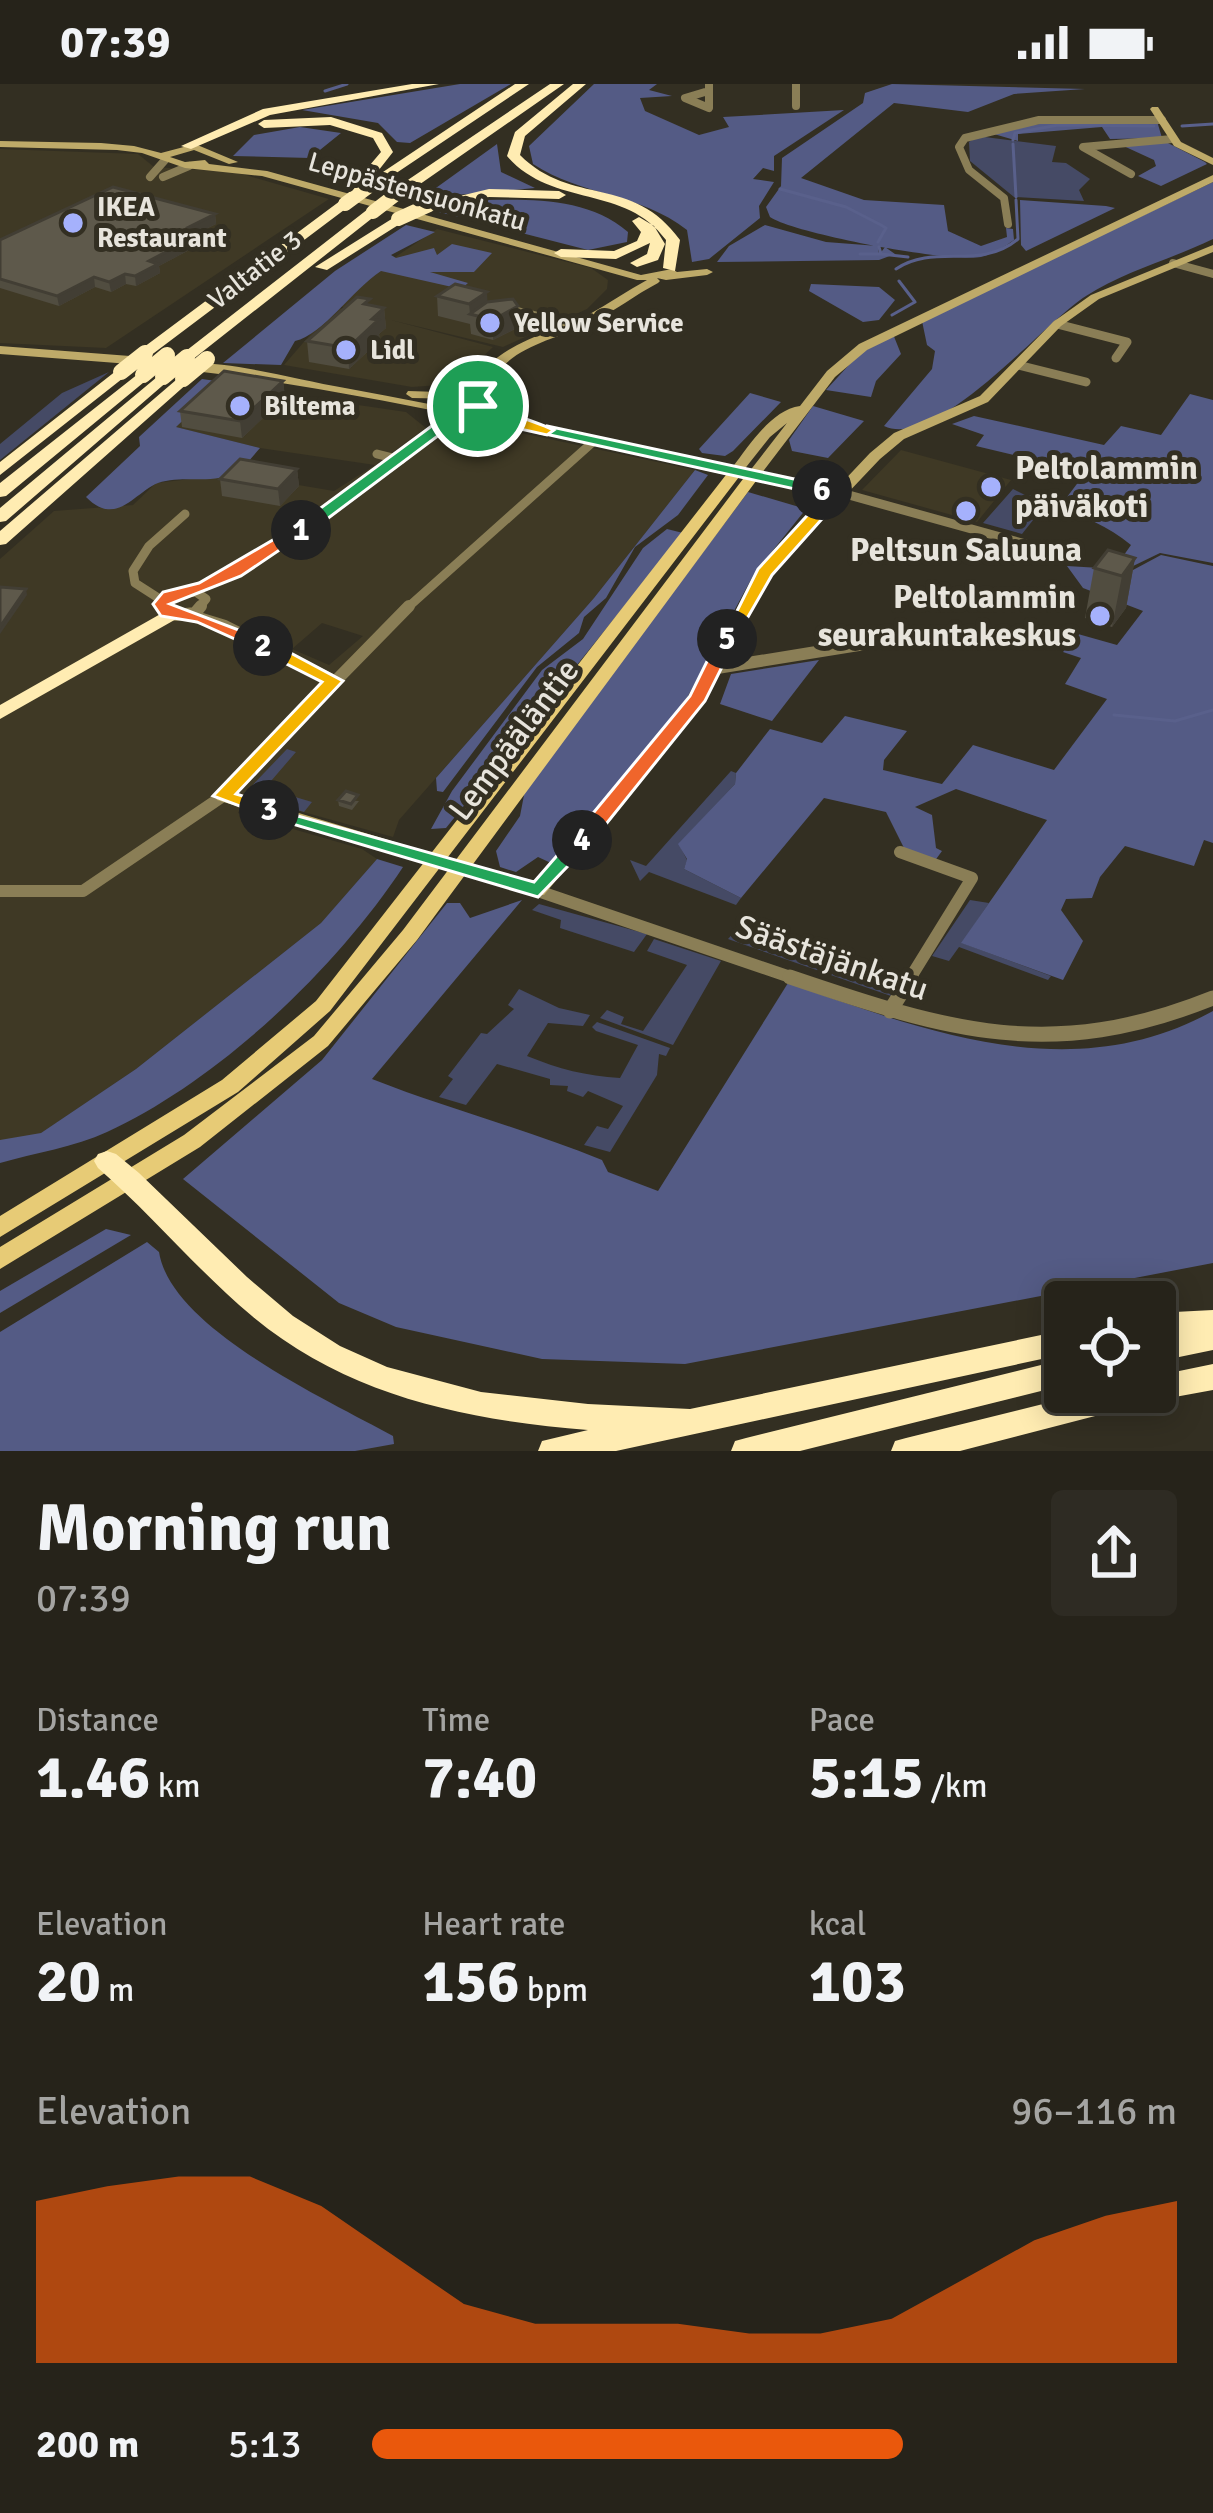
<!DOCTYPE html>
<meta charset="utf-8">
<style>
body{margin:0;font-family:Signika,sans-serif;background:#2e2b23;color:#f1f3f6;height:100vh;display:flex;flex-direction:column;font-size:45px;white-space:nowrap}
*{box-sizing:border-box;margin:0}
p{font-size:39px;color:#a4a4a2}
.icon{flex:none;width:66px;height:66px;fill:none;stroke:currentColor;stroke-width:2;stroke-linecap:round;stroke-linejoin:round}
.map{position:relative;height:1367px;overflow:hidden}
.side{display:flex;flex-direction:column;background:#26231a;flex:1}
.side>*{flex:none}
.buttons{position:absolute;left:1044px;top:1197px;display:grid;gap:24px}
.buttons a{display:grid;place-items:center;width:132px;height:132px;border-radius:12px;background:#26231a;box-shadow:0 6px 30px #0003,0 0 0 3px #424039;font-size:60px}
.pin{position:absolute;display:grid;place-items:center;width:102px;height:102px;color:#fff;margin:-51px;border:6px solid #fff;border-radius:50%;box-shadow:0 3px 12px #0007}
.km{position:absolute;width:60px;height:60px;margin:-30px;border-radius:50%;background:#222;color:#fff;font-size:33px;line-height:60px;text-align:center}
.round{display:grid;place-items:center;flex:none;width:126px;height:126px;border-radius:12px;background:#2e2b23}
.headline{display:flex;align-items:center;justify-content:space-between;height:204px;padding:0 36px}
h1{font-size:66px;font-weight:800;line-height:90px}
.stats{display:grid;grid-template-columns:repeat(3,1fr);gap:18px;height:204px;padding:12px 36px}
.stats div{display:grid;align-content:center}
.stats b{font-size:60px;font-weight:800}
.stats small{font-size:33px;font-weight:400}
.stats p{font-size:33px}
.chart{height:336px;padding:24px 36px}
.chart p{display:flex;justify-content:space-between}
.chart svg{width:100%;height:216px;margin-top:12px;fill:#ea580c;opacity:.7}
ul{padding:0 36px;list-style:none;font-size:39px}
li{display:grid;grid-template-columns:192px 144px 1fr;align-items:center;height:90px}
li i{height:30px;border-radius:15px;background:#ea580c}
.status{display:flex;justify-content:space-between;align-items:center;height:84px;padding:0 60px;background:#26231a;direction:ltr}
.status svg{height:33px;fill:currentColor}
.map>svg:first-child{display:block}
.built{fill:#3f3925;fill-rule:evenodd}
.green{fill:#454a65}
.forest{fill:#545b85}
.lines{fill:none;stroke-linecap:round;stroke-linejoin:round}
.stream{stroke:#59608b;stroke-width:3}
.street-far3{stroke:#8a7e56;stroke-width:8}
.street-far2{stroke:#8a7e56;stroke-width:9}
.street-far1{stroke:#8a7e56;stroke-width:12}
.street{stroke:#8a7e56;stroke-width:15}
.secondary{fill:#beaa69;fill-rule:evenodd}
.primary{fill:#e7cb76;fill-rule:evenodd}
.highway{fill:#ffecb2;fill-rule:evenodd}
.highway-bridge-far1{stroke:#ffecb2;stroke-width:14}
.highway-bridge{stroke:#ffecb2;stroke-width:16}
.wall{fill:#514d40}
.shaded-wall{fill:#423e34}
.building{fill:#5e594b;stroke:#423e34;stroke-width:3}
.split-1{fill:#22a559;stroke:#fff;stroke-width:3}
.split-2{fill:#f0652b;stroke:#fff;stroke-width:3}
.split-3{fill:#f5b400;stroke:#fff;stroke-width:3}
.split-4{fill:#22a559;stroke:#fff;stroke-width:3}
.split-5{fill:#f0652b;stroke:#fff;stroke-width:3}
.split-6{fill:#f5b400;stroke:#fff;stroke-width:3}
.split-7{fill:#22a559;stroke:#fff;stroke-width:3}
.split-8{fill:#f5b400;stroke:#fff;stroke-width:3}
.poi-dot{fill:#a5b1fc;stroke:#332f22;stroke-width:4.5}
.labels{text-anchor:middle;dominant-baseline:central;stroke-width:10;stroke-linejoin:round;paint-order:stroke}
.far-street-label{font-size:27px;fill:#e7e4dc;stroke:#332f22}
.far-poi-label{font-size:27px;font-weight:bold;fill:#e7e4dc;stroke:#332f22;text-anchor:start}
.poi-label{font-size:33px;font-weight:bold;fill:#e7e4dc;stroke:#332f22;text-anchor:start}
.street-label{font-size:33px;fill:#e7e4dc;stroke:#332f22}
</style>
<div class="status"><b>07:39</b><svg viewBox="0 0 49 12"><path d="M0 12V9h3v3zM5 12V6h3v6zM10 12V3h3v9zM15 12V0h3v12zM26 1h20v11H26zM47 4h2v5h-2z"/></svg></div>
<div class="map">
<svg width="1213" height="1367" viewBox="0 0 1213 1367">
<rect width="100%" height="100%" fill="#332f22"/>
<path class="built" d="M0 65 138 70 154 83 235 88 329 115 106 264 0 259Z
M437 145 591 184 608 196 607 205 587 225 503 263 391 236 493 263 454 300 412 303 284 281 334 223 361 229 337 221 367 192Z
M222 301 406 328 426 344 378 379 396 384 455 342 479 340 695 386 594 514 399 736 393 753 246 712 238 729 362 765 377 775 321 839 136 985 0 1077V475L54 427 133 421 156 399 233 390 334 407 375 381 260 364 175 343ZM322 539 363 552 329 581 292 565Z
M901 366 1011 396 977 438 862 406Z"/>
<path class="green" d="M977 52 1056 62 1052 78 1066 79 1090 95 1079 106 1084 117 1014 113 970 77 969 58Z
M109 288 0 376V360L62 309Z
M1013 405 1045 421 1022 450 983 439Z
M287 665 296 668 265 704 312 718 304 728 244 710Z
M731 687 736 689 735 700 679 760 687 776 684 785 741 814 736 821 649 788 640 797 630 776 646 782Z
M970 816 989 819 962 859 1051 892 1048 896 959 863 949 877 932 872Z
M539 820 647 850 634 868 560 844 561 836 532 826Z
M749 843 745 850 881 902 886 896 891 912 728 855 738 844Z
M654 855 721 877 673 961 600 934 607 926 624 933 621 940 643 947 687 881 647 867Z
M519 905 559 924 590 931 583 942 548 939 527 972C559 985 586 992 620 994L638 961 596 947 592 943 597 938 670 964 666 972 659 970 657 991 610 1068 584 1061 597 1042 608 1045 623 1022 588 1007 583 1013 567 1007 568 1002 550 1001V995L497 980 466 1021 439 1013 453 995 448 992 481 949 487 950 514 925 508 921Z"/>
<path class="forest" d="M460 0H511L410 59 397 58 378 39 302 26Z
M594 0H657L649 6 672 12 640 14 645 27 699 51 729 43 723 33 844 26 774 72V87L763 84 753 95 774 98 759 122 760 134 709 175 692 178 687 146C640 109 581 112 533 80L529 62Z
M892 0 1085 5 1014 10 968 28 894 19 801 94 864 116 944 121 948 147 981 162 1007 153 1006 144 1013 145 1014 156C1004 163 993 170 981 173 952 179 795 150 770 133L766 123 781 102 782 74 863 19 865 9Z
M1157 37 1162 54 1110 55 1102 43 1018 50V57L987 48 1046 39Z
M300 43 341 49 310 74 233 72 254 51Z
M1164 57 1205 78 1207 80 1161 102 1138 92 1156 82 1154 76 1117 59Z
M497 60 501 88 535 104 422 114Z
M1213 98V155C1172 175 1125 187 1086 212 1043 239 937 367 884 342L932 285 935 267 927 261 922 237Z
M484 116C534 115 589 114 628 148L627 158 588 166 439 128Z
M1020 116 1106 122 1115 124 1026 167 1021 161Z
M406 141 435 148 391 171 396 174 434 164 437 171 452 160 492 169 474 188H430L468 199 461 205 381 187C353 205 323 251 295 257L281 281 223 279 335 187Z
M765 141 826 158 878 162 879 171 885 163 895 170 879 176 717 178 729 162Z
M811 200 879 203 895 216 879 236 863 238 809 207Z
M893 250 901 270 876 297 871 313 826 306 859 270Z
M202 295 223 298 176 343 260 364C253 372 242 386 233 390 211 400 181 391 158 399 135 408 116 444 86 413L140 362 139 353Z
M750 309 781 318 733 367 725 372 702 369 699 365Z
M1190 310 1213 316V479L1160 469 1129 484 1119 478 1131 461C1101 436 1068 427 1031 417L1025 411 1067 413 1086 388 976 362 984 351 952 340 974 332 1104 361 1121 342 1161 351Z
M813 322 864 337 828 374 792 367 789 356Z
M695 386 708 391 678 431 635 463 606 514 584 533 579 549 537 583 443 708 437 707 436 694 594 514Z
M748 408 806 425 754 490 688 612 645 673 551 779 538 773 516 788 500 783 496 767 520 732 525 706Z
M667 445 683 449 446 744 431 745 452 707 542 586 583 555 643 464Z
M1161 471 1213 482V759L1204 756 1194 782 1125 762 1100 793 1092 814 1066 815 1061 826 1083 857 1063 896 961 859 1047 736 956 705 915 723 932 731 936 764 942 767 934 778 904 764 886 728 824 714 741 814 684 785 687 775 678 760 735 700 736 689 770 645 822 659 845 632 907 647 884 676 883 686 942 700 973 661 1054 686 1107 615 1065 600 1081 574 1063 568 1078 550 1117 561 1143 527 1083 504 1067 482 1133 486Z
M819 576 772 637 720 620 731 590Z
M377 775 403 783C335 886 219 996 107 1048 75 1063 34 1069 0 1079V1056L41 1049 136 985 321 839Z
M522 816 372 995C448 1025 526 1045 602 1076L608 1088 658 1107 788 899C926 947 1072 1005 1213 927V1179L685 1280 542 1275 396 1243 339 1219 183 1095 322 976 447 819H460L470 834Z
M106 1145 131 1151 0 1229V1207Z
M147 1158 159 1168C171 1245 328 1316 393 1352L394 1360 355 1367H0V1248Z"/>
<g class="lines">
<path class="stream" d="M325 7 347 0
M1182 42 1213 40
M1013 56 1015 49 1058 41 1154 42
M1013 60 1016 113
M780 105 846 123 881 141 886 144 878 158
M879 163 881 170 908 173
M860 170H881
M896 185C935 159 980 187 1018 155L1016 116
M892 231 915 218 899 197
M1114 631 1175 637 1213 626"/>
<path class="street-far3" d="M796 0V22
M705 8 685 14 709 24V0
M1131 90 1083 63 1172 55
M150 93 165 76
M163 93 189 82
M1008 140 1004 114 969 86 959 63 965 54 1039 36H1162
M1173 179 1213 190
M507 224 536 232"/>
<path class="street-far2" d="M525 229 572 242
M1057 240 1127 258 1116 274
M1018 281 1086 298
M377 370 401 376
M838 408 1069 472
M191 507 291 456 459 331
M163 517 135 499 133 487 149 462 185 430
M162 525 169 511 196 508 206 515 198 525
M406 525 594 357"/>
<path class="street-far1" d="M164 522 176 531 195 529 201 522
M189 531 225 542 334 597
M711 585 902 554
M900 768 972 794 909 896
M0 807H83L223 712 409 522
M538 807 799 896"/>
<path class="street" d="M790 893C949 947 1051 979 1213 914
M890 927 911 893"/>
<path class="secondary" d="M1152 23H1158L1181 58 1213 74V81L1174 62 1150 25Z
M0 57 101 59 134 62 161 69 195 60 238 78 229 80 194 66 170 73 185 78 205 76 209 80 267 87 641 191 672 185 677 188 707 185 713 188 707 191 666 196 657 194 660 197 658 199C635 211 615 227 592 238 543 261 503 262 480 317L485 322 483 325H475L462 315 412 314 406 310 408 307 471 309C489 260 545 252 588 231 608 220 627 207 647 196H637L262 92 185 84 142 69 117 66 0 63Z
M1213 91V98L867 266 835 293 761 390 837 404 870 369 894 349 980 312 1053 238 1091 211 1213 161V168L1099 215 1061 242 988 318 904 355 880 375 770 491 704 616 544 811H532L217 716 215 712 217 708H229L534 800 691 611 759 486 831 411C757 400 690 382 618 366 475 334 331 303 186 286L182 285V279C232 277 294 295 345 304 475 328 603 355 732 384 749 362 771 326 800 322L827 287 859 260ZM787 339 749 388 743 387 770 353Z
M0 262 143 273 149 277 143 281 0 270Z"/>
<path class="primary" d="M734 386 739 387V393L330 927 238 1008 0 1153V1132L222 996 316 917 729 387Z
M751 390 756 391V397L417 856 328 962 200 1063 0 1185V1163L184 1051 314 952 403 846 746 391Z"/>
<path class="highway" d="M412 0H439L270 31 191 65 181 62 263 25Z
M515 0H529L374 104 368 100 360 105 353 101 381 68 373 54 330 41 264 44 258 40 264 36 331 33 382 49 393 68 371 96Z
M550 0H564L400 114H390V108Z
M573 0H586L525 52 520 71C572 123 633 90 680 156L675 187 663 184 666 156C626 100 552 124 507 72L515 48Z
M489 105 559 107 566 111 559 115 489 113 429 125 422 121Z
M340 117 352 120 150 272H140V266Z
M368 125 380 128 192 276H182V270Z
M398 131 403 132V138L327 186 315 183Z
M639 133 654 142 665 160 658 176 637 183 630 179 647 170 650 159 616 175 561 173 554 169 561 165 614 167 637 157 641 148 632 137Z
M121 283 127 285V291L0 391V378Z
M143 286 151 291 149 294 6 412 0 413V399Z
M163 288 169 290V296L6 437 0 438V424Z
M183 290 191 295 189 298 6 460 0 461V447Z
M171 524 178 526 180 530 178 534 0 635V621Z
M107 1067 116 1070 139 1089 247 1193 293 1232 340 1262 387 1283 481 1308 588 1320 690 1325 1065 1246V1270L616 1367H538L542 1357 588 1346C466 1336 348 1312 252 1232 197 1186 152 1131 98 1084L94 1077 98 1070Z
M1213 1226V1266L1155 1278V1254L1160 1253H1155V1229Z
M1065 1275V1301L800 1367H731L735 1357 746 1354Z
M1213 1280V1306L1153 1317 960 1367H891L895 1357 906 1354 1091 1308H1155V1292Z"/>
<path class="highway-bridge-far1" d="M345 120 368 103
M373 128 395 111
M398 135 429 121"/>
<path class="highway-bridge" d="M121 288 145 269
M143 291 167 271
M163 293 187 273
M183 295 207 275"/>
</g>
<path class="wall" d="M215 130 216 140 202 147 206 157 159 182 160 189 136 202 126 200 111 208 95 203 59 222 0 204V156Z
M437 212 518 222 519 243 493 256 471 250 470 240 438 232Z
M370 221 384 224 386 244 379 250 380 256 349 285 309 278 307 257Z
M283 297 285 313 242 354 182 343 180 327Z
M297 385 299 402 280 422 222 412 220 395Z
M1135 474 1126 524 1112 543 1085 534 1094 484Z
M338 716 359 717 352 726 339 722Z"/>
<path class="shaded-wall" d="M215 130 216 140 190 153 189 143Z
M205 147 206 157 159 182 160 189 136 202 135 192 149 177Z
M125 190 126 200 111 208 109 198Z
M94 193 95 203 59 222 57 212Z
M487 208 488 228 470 230 469 220Z
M518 222 519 243 493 256V236Z
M384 224 386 244 379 250 380 256 349 285 348 264Z
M283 297 285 313 242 354 240 337Z
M297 385 299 402 280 422 278 405Z
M1135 474 1126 524 1112 543 1122 492Z
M26 505 27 511 0 550V543Z"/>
<path class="building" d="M113 103 215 130 189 143 205 147 149 177 158 180 135 192 125 190 109 198 94 193 57 212 0 195V156Z
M455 200 487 208 469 220 437 212Z
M357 213 370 215 364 220 384 224 372 235 378 236 348 264 307 257Z
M513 215 518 222 493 236 470 230 487 218Z
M224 287 283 297 240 337 180 327Z
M240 375 297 385 278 405 220 395Z
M1108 466 1135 474 1122 492 1094 484Z
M0 503 26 505 0 543Z
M346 707 358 711 351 720 338 716Z"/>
<path class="split-1" d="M478 317 484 325 443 348 307 450H295V443L433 341Z"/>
<path class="split-2" d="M295 443 309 446 241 492 170 520 270 558V565H257L197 538 161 532 153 520 163 508 199 499Z"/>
<path class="split-3" d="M257 558H270L343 597 236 710 276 722 279 726 269 733 213 712 322 598 257 565Z"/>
<path class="split-4" d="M262 722 534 798 575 751 593 756 538 813 262 731Z"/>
<path class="split-5" d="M727 550 736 555 705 617 590 760H575V751L690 612 718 555Z"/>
<path class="split-6" d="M817 403 846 408 772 491 733 559H721L758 485 826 411 817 409Z"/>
<path class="split-7" d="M547 342 822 401 830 406 822 411 541 349Z"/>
<path class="split-8" d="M473 318C480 318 546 342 554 346L547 351 494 339 473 325Z"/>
<g class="poi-dot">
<circle cx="73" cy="139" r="12"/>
<circle cx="490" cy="239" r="12"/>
<circle cx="346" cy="266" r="12"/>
<circle cx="240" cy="322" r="12"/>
<circle cx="991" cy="403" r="12"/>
<circle cx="966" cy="427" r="12"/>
<circle cx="1100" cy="532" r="12"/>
</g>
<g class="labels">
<g class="far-street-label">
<text transform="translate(417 108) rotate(16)">Leppästensuonkatu</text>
<text transform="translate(255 186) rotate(-38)">Valtatie 3</text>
</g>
<g class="far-poi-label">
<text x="97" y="123">IKEA<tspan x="97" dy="31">Restaurant</tspan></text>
<text x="514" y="239">Yellow Service</text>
<text x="370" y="266">Lidl</text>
<text x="264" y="322">Biltema</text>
</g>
<g class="poi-label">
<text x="1015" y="384">Peltolammin<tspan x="1015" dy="38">päiväkoti</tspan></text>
<text x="966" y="466" text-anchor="middle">Peltsun Saluuna</text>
<text x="1076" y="513" text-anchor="end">Peltolammin<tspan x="1076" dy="38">seurakuntakeskus</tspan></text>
</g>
<g class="street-label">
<text transform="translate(514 656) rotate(-53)">Lempääläntie</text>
<text transform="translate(832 874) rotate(19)">Säästäjänkatu</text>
</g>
</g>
</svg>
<div class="buttons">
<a><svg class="icon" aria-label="locate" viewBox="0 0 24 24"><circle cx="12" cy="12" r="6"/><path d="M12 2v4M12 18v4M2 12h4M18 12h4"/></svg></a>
</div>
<div class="pin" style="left:478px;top:322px;background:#1e9e55"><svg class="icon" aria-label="arrive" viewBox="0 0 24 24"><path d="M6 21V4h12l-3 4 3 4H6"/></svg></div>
<b class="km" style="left:301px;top:446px">1</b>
<b class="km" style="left:263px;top:562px">2</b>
<b class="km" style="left:269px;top:726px">3</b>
<b class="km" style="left:582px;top:756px">4</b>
<b class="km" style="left:727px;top:555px">5</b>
<b class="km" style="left:822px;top:406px">6</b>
</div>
<section class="side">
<div class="headline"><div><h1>Morning run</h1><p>07:39</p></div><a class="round"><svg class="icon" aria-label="share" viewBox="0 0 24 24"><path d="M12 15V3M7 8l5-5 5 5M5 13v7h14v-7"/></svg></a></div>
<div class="stats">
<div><p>Distance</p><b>1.46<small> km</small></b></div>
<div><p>Time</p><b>7:40</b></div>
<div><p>Pace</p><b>5:15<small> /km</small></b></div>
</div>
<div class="stats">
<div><p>Elevation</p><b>20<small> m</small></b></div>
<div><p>Heart rate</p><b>156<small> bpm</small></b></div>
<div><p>kcal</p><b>103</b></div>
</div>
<div class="chart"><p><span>Elevation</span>96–116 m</p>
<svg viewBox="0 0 160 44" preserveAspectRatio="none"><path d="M0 44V11L10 8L20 6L30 6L40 12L50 22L60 32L70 36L80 36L90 36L100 38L110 38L120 35L130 27L140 19L150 14L160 11V44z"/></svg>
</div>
<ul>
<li><b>200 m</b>5:13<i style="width:66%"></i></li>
</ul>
</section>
